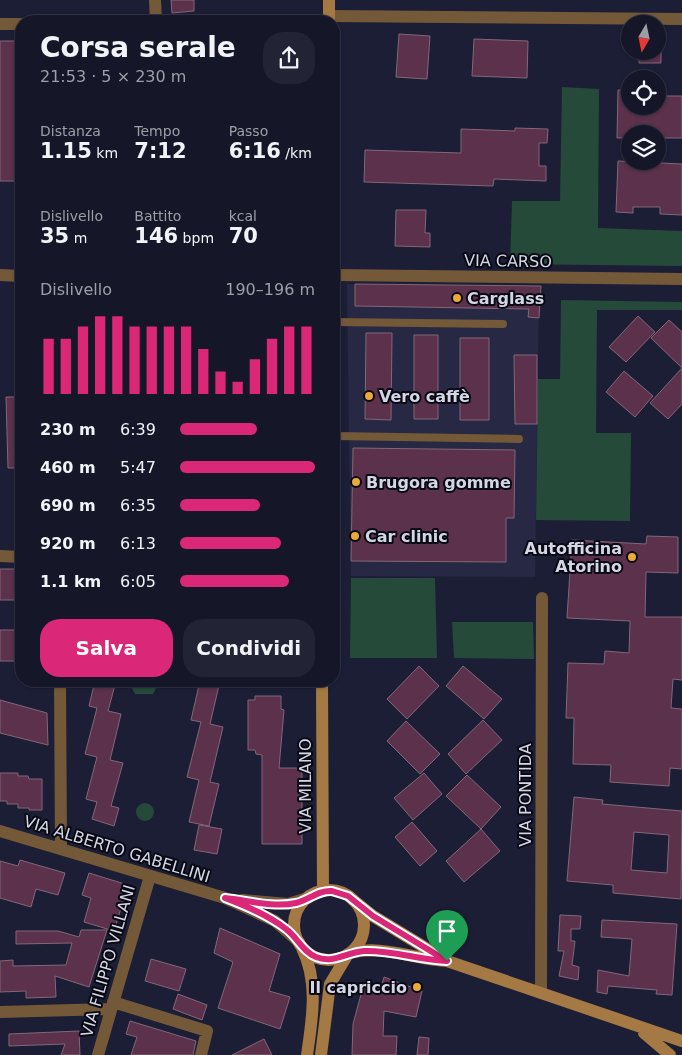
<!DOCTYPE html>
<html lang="it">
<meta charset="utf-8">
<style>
body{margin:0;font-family:"DejaVu Sans",sans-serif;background:#222334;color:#f1f3f6;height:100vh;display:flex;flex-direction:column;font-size:19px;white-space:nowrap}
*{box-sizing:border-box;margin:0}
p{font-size:16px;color:#9d9fa8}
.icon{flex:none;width:28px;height:28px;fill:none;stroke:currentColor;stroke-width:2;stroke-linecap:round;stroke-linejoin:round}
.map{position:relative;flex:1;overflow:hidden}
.sheet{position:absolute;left:15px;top:15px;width:325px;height:672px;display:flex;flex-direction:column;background:#151628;border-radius:20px;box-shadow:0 1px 4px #0004,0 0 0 1px #343545}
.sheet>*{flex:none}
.needle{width:32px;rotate:189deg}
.tools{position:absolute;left:621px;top:15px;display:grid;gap:10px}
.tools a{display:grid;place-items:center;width:45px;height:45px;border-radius:50%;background:#151628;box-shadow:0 1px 4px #0004,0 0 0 1px #343545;font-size:25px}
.pin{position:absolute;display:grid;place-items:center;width:42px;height:42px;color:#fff;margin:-51px -21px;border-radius:50% 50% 50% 0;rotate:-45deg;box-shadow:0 0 5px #0007}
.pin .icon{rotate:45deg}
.round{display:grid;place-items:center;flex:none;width:52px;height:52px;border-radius:20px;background:#222334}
.headline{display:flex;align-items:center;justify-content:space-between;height:85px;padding:0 25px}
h1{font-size:28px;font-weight:600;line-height:38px}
.stats{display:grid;grid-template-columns:repeat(3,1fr);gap:8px;height:85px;padding:5px 25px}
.stats div{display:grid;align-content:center}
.stats b{font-size:21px;font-weight:600}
.stats small{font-size:14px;font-weight:400}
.stats p{font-size:14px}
.chart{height:140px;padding:10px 25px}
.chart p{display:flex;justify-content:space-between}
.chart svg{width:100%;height:90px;margin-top:5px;stroke:#db2777;stroke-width:6}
.cta{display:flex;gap:10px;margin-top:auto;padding:10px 25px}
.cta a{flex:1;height:58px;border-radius:20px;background:#db2777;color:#fff;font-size:20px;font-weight:600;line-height:58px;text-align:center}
.cta a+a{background:#222334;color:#f1f3f6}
ul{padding:0 25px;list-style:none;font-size:16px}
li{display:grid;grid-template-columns:80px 60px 1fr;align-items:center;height:38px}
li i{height:12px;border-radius:6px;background:#db2777}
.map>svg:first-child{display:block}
.built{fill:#272944}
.green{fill:#254a39}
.building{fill:#5b314c;stroke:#836778;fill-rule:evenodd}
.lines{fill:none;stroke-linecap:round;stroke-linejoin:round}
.service{stroke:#745939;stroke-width:8}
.minor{stroke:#745939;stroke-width:12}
.secondary{stroke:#a47943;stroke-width:12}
.route-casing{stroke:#fff;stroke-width:10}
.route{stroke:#db2777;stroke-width:6}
.poi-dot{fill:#eaaa39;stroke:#080913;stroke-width:2}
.labels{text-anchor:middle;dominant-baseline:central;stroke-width:4;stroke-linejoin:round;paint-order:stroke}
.street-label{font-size:16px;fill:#d4d6e5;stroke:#080913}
.poi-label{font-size:16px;font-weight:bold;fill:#d4d6e5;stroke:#080913;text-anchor:start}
</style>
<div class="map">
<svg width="682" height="1055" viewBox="0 0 682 1055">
<rect width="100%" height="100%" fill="#1c1e35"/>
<path class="built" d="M347 284 539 289 535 577 351 576Z"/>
<path class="green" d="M562 87 599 89 598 228 682 231V266L510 264 512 201H560Z
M561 300 682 302V310H597L596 433H631L630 521 536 520 538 379H560Z
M351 578H435L437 658H350Z
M452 622H533L534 659 454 658Z
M128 681H160L153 694H135Z
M136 812a9 9 0 1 1 18 0a9 9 0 1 1-18 0Z"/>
<path class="building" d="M171 0H194V11L172 13Z
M399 34 430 36 427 79 396 77Z
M474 39 528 41 527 78 472 76Z
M0 41H16L15 104H21V181H0Z
M639 51H661V63H639Z
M618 90H630V106H658V96H682V138H658V134H630V138H617Z
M515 128 548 129 547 143H539V166H546V181L494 179 493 186 364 182 365 150 461 153V129L515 131Z
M618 161 682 164V215L660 214V207H633V213L616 212Z
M396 210H426L425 233H430V247L395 246Z
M355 284 541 286 539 318 528 317 529 309 355 306Z
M638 316 655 332 626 362 609 347Z
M669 320 682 332V404L668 419 650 403 682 368 651 338Z
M366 333H392L391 420 365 419Z
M414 335H438V419H414Z
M460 338H489V420H460Z
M514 355H537V424H515Z
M624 371 653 396 635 417 606 392Z
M6 397H21V468H8Z
M353 448 515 450 514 518H506V562L351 561Z
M647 536 678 537V573L646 572 645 617H682V680L673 679 671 708 682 709V769L670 768 669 786 610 782 611 765 573 764 574 718H566L568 663 604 664 605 651 629 653 630 621 567 618 572 540 646 544Z
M0 569H21V600H0Z
M0 630H21V661H0Z
M419 666 439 686 407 719 387 699Z
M463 666 502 699 484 719 446 686Z
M95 681H116L108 711 121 714 110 760 123 763 111 806 119 808 114 826 92 819 97 802 86 799 97 757 85 754 97 708 89 706Z
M200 681H220L210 724 223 727 210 782 219 784 209 826 189 822 199 780 187 777 201 722 191 720Z
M255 696H281V709L284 710 279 768H302V844H262V755L256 754 255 750H248V700H255Z
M0 700 47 713 48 745 0 733Z
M483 720 502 740 466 774 448 754Z
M406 721 440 754 420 774 387 741Z
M0 773H18V776H28L29 779H42V810H29V808H18V804H7V801H0Z
M424 773 442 794 413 820 394 798Z
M467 775 501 807 481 829 446 796Z
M574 797 603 800 602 804 682 811 681 899 613 893V885L567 881ZM634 832 669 835 667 873 631 870Z
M412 822 437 851 420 866 395 837Z
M199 825 222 829 217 854 194 850Z
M481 829 500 851 464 882 446 861Z
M20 860 65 873 58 895 36 889 31 907 0 898V861L18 866Z
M89 873 128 885 114 931 84 922 91 898 82 895Z
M560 915 581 916 580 929H571V941H575L572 965 579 967 578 980 559 976 564 951H558Z
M602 920 677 924 672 995 656 994 657 990 608 986 607 994 597 992 598 970 629 976 632 939 601 937Z
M220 928 280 954 269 991 290 997 280 1029 218 1008 233 962 214 953Z
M81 930H107L89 987 55 976 56 997 26 998V991L0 992V961L13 960V966L66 965 72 943 16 944V931H58L79 937Z
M151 959 186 969 179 991 145 981Z
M384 977 422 991 416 1017 384 1011 383 1036H397L396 1055H352L353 1024 363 987 365 988 366 984 381 988Z
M178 994 207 1005 202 1020 173 1009Z
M130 1021 196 1041 193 1055H131L137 1037 126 1034Z
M79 1031 80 1055H61L65 1044 9 1046V1034Z
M419 1037 429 1038 428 1055H417Z
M264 1039 272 1055H232Z"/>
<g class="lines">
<path class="service" d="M334 322 503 324
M334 436 519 439"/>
<path class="minor" d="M155 0 156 21
M329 16 682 19
M0 24H21
M0 275 21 276
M334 275 682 279
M0 556 21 557
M60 681 61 849
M0 831 225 898 275 921 299 942
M242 900 288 904 308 898
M541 993 542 598
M113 1002 207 1031 201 1055
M0 1012 111 1009
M98 1055 150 876"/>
<path class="secondary" d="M329 21V0
M322 681 323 891
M294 925a35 35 0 1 1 70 0a35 35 0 1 1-70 0Z
M353 900 373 916 447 961 682 1041
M302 948C319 982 312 1020 307 1055
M644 1033 670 1055
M321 1055 330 984 348 954C379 943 416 960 447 961"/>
</g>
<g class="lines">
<defs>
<path id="route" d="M332 891 348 896 373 916 447 961C419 960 392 950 364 951 347 952 334 964 316 957 303 952 297 937 286 929 268 915 246 906 225 898 247 900 273 908 296 903 309 900 318 890 332 891Z"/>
</defs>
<use href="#route" class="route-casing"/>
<use href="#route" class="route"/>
</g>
<g class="poi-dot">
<circle cx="457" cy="298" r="5"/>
<circle cx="369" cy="396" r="5"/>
<circle cx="356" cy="482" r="5"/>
<circle cx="355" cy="536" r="5"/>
<circle cx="632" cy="557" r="5"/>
<circle cx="417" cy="987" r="5"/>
</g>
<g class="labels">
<g class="street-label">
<text transform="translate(508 261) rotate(1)">VIA CARSO</text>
<text transform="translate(305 786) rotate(-90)">VIA MILANO</text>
<text transform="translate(525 795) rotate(-90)">VIA PONTIDA</text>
<text transform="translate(117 849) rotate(17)">VIA ALBERTO GABELLINI</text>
<text transform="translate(108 961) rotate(-74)">VIA FILIPPO VILLANI</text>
</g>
<g class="poi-label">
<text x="467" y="298">Carglass</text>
<text x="379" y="396">Vero caffè</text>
<text x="366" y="482">Brugora gomme</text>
<text x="365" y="536">Car clinic</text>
<text x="622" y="548" text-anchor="end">Autofficina<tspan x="622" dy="18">Atorino</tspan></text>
<text x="407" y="987" text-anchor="end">Il capriccio</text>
</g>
</g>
</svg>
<div class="tools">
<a><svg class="needle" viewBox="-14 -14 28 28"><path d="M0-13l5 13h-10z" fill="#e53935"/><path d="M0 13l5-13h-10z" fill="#9d9fa8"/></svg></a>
<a><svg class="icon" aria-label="locate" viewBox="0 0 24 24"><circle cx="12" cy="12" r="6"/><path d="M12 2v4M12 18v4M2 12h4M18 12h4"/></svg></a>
<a><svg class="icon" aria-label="layers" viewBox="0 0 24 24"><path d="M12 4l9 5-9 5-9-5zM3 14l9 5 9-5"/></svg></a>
</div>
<div class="pin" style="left:447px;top:961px;background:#1e9e55"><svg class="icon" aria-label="arrive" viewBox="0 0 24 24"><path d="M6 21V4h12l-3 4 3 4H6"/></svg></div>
<section class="sheet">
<div class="headline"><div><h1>Corsa serale</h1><p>21:53 · 5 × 230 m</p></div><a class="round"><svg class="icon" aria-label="share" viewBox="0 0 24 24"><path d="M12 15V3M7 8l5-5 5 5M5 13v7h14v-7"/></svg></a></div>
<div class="stats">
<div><p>Distanza</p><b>1.15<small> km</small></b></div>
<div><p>Tempo</p><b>7:12</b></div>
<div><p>Passo</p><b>6:16<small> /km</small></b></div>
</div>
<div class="stats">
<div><p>Dislivello</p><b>35<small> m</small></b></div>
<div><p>Battito</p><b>146<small> bpm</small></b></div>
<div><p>kcal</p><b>70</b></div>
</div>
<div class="chart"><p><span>Dislivello</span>190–196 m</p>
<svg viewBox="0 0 160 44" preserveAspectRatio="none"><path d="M5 44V17M15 44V17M25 44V11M35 44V6M45 44V6M55 44V11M65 44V11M75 44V11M85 44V11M95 44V22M105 44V33M115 44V38M125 44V27M135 44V17M145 44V11M155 44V11"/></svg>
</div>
<ul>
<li><b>230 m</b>6:39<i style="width:57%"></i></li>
<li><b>460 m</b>5:47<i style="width:100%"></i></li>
<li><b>690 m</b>6:35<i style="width:59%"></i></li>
<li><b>920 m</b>6:13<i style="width:75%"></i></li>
<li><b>1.1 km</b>6:05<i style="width:81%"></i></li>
</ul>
<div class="cta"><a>Salva</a><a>Condividi</a></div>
</section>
</div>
